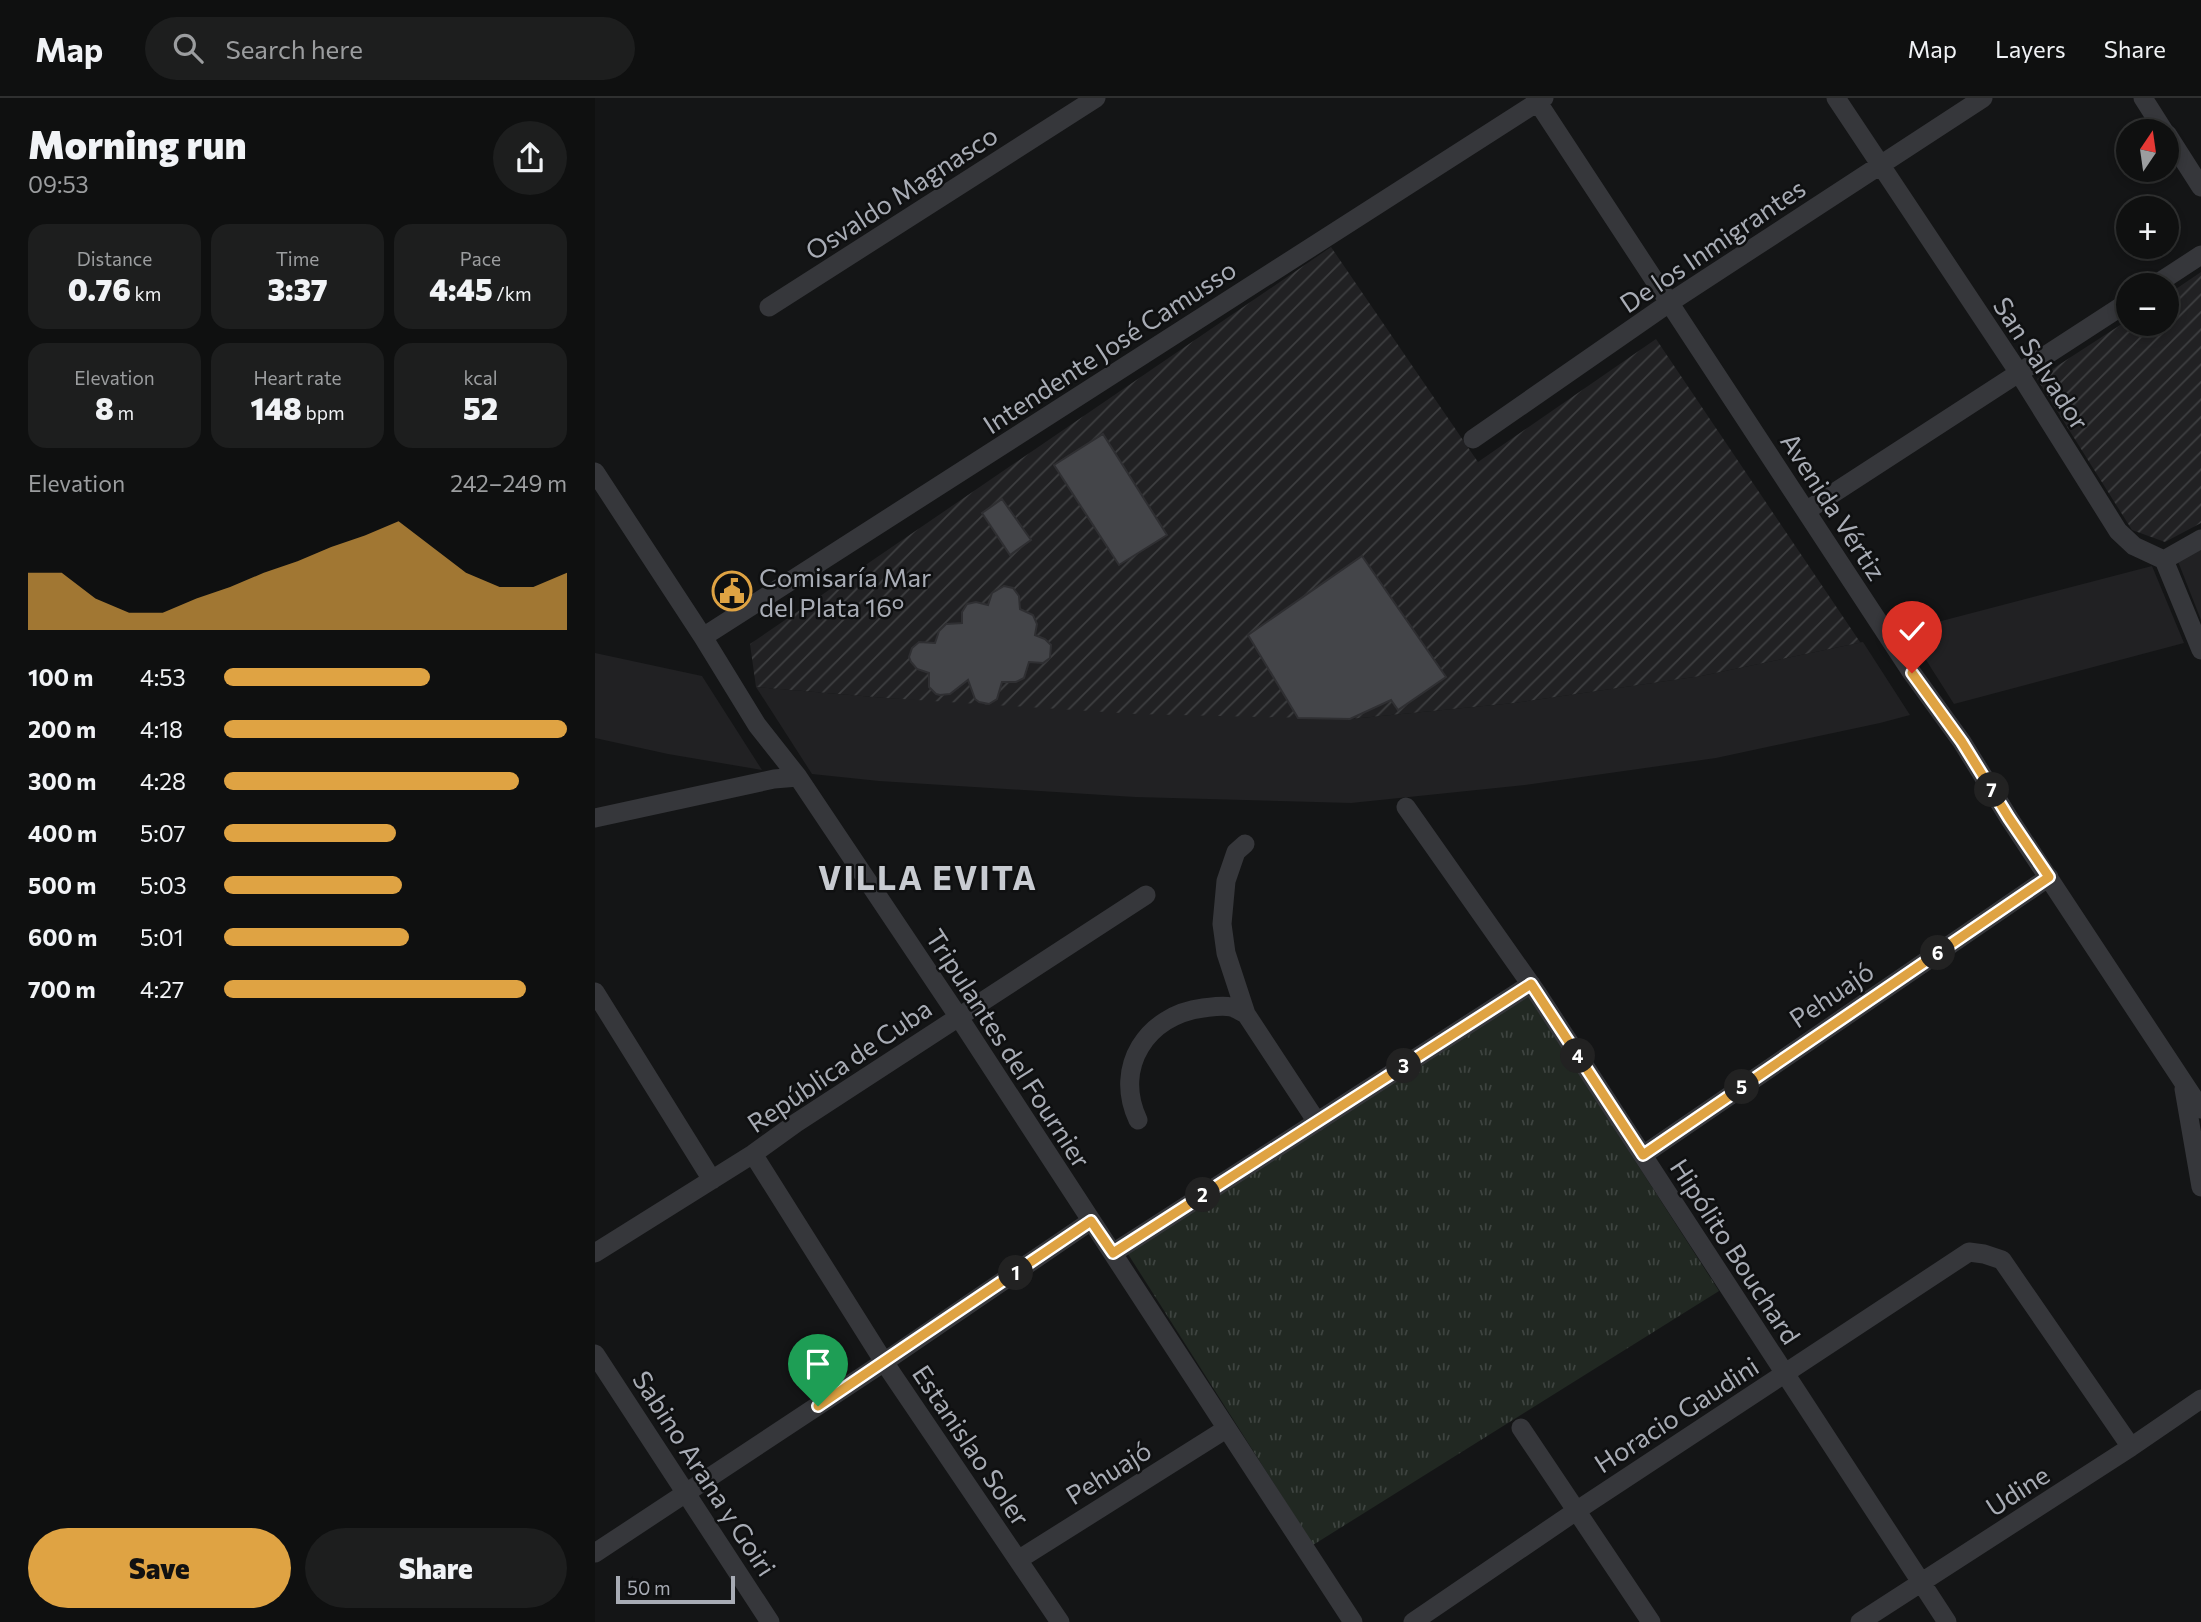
<!DOCTYPE html>
<meta charset="utf-8">
<style>
body{margin:0;font-family:Commissioner,sans-serif;background:#1d1e1e;color:#f1f3f6;height:100vh;display:flex;flex-direction:column;font-size:26px;white-space:nowrap}
*{box-sizing:border-box;margin:0}
p{font-size:23px;color:#9b9d9f}
.icon{flex:none;width:38px;height:38px;fill:none;stroke:currentColor;stroke-width:2;stroke-linecap:round;stroke-linejoin:round}
.map{position:relative;flex:1;overflow:hidden}
.details{display:flex;flex-direction:column;background:#0f1010;width:595px}
.details>*{flex:none}
.needle{width:46px;rotate:13deg}
.controls{position:absolute;left:1521px;top:21px;display:grid;gap:14px}
.controls a{display:grid;place-items:center;width:63px;height:63px;border-radius:50%;background:#0f1010;box-shadow:0 4px 10px #0003,0 0 0 2px #2f3030;font-size:35px}
.scale{position:absolute;left:21px;bottom:18px;width:119px;box-sizing:border-box;padding-left:7px;border:4px solid #a8acb5;border-top:0;font-size:19px;line-height:24px;white-space:nowrap;color:#a8acb5;-webkit-text-stroke:5px #0f1011;paint-order:stroke}
.pin{position:absolute;display:grid;place-items:center;width:60px;height:60px;color:#fff;margin:-72px -30px;border-radius:50% 50% 50% 0;rotate:-45deg;box-shadow:0 0 7px #0007}
.pin .icon{rotate:45deg}
.km{position:absolute;width:35px;height:35px;margin:-18px;border-radius:50%;background:#222;color:#fff;font-size:19px;line-height:35px;text-align:center}
.round{display:grid;place-items:center;flex:none;width:74px;height:74px;border-radius:37px;background:#1d1e1e}
.head{display:flex;align-items:center;justify-content:space-between;height:119px;padding:0 28px}
h1{font-size:38px;font-weight:800;line-height:52px}
.stats{display:grid;grid-template-columns:repeat(3,1fr);gap:10px;height:119px;padding:7px 28px}
.stats div{display:grid;align-content:center;border-radius:18px;background:#1d1e1e;text-align:center}
.stats b{font-size:30px;font-weight:800}
.stats small{font-size:19px;font-weight:400}
.stats p{font-size:19px}
.chart{height:196px;padding:14px 28px}
.chart p{display:flex;justify-content:space-between}
.chart svg{width:100%;height:126px;margin-top:7px;fill:#dfa343;opacity:.7}
.primary-button{display:flex;gap:14px;margin-top:auto;padding:14px 28px}
.primary-button a{flex:1;height:80px;border-radius:42px;background:#dfa343;color:#111;font-size:28px;font-weight:800;line-height:80px;text-align:center}
.primary-button a+a{background:#1d1e1e;color:#f1f3f6}
ul{padding:0 28px;list-style:none;font-size:23px}
li{display:grid;grid-template-columns:112px 84px 1fr;align-items:center;height:52px}
li i{height:18px;border-radius:9px;background:#dfa343}
header{display:flex;align-items:center;gap:42px;box-sizing:border-box;height:98px;padding:0 35px;background:#0f1010;border-bottom:2px solid #2f3030}
header strong{font-size:33px}
nav{display:flex;gap:38px;margin-inline-start:auto;font-size:24px}
.search{width:490px;height:63px;background:#1d1e1e;display:flex;align-items:center;gap:18px;box-sizing:border-box;padding:0 24px;border-radius:38px;color:#9b9d9f;font-size:26px}
main{display:flex;flex:1;min-height:0}
.map>svg:first-child{display:block}
.built{fill:#212123}
.industrial{fill:url(#industrial-furrows)}
.park{fill:url(#park-tufts)}
.building{fill:#444549;stroke:#2f2f32;stroke-width:2}
.lines{fill:none;stroke-linecap:round;stroke-linejoin:round}
.minor{stroke:#36373b;stroke-width:19}
.route-casing{stroke:#fff;stroke-width:14}
.route{stroke:#dfa343;stroke-width:9}
.labels{text-anchor:middle;dominant-baseline:central;stroke-width:5;stroke-linejoin:round;paint-order:stroke}
.street-label{font-size:26px;fill:#a8acb5;stroke:#0f1011}
.poi-label{font-size:26px;fill:#a8acb5;stroke:#0f1011;text-anchor:start}
.district-label{font-size:33px;font-weight:bold;letter-spacing:2px;fill:#c8cbd1;stroke:#0f1011}
</style>
<header>
<strong>Map</strong>
<div class="search"><svg class="icon" aria-label="search" viewBox="0 0 24 24"><circle cx="10" cy="10" r="6"/><path d="M15 15l6 6"/></svg>Search here</div>
<nav><a>Map</a><a>Layers</a><a>Share</a></nav>
</header>
<main>
<section class="details">
<div class="head"><div><h1>Morning run</h1><p>09:53</p></div><a class="round"><svg class="icon" aria-label="share" viewBox="0 0 24 24"><path d="M12 15V3M7 8l5-5 5 5M5 13v7h14v-7"/></svg></a></div>
<div class="stats">
<div><p>Distance</p><b>0.76<small> km</small></b></div>
<div><p>Time</p><b>3:37</b></div>
<div><p>Pace</p><b>4:45<small> /km</small></b></div>
</div>
<div class="stats">
<div><p>Elevation</p><b>8<small> m</small></b></div>
<div><p>Heart rate</p><b>148<small> bpm</small></b></div>
<div><p>kcal</p><b>52</b></div>
</div>
<div class="chart"><p><span>Elevation</span>242–249 m</p>
<svg viewBox="0 0 160 44" preserveAspectRatio="none"><path d="M0 44V24L10 24L20 33L30 38L40 38L50 33L60 29L70 24L80 20L90 15L100 11L110 6L120 15L130 24L140 29L150 29L160 24V44z"/></svg>
</div>
<ul>
<li><b>100 m</b>4:53<i style="width:60%"></i></li>
<li><b>200 m</b>4:18<i style="width:100%"></i></li>
<li><b>300 m</b>4:28<i style="width:86%"></i></li>
<li><b>400 m</b>5:07<i style="width:50%"></i></li>
<li><b>500 m</b>5:03<i style="width:52%"></i></li>
<li><b>600 m</b>5:01<i style="width:54%"></i></li>
<li><b>700 m</b>4:27<i style="width:88%"></i></li>
</ul>
<div class="primary-button"><a>Save</a><a>Share</a></div>
</section>
<div class="map">
<svg width="1606" height="1524" viewBox="0 0 1606 1524">
<defs>
<pattern id="industrial-furrows" width="10" height="10" patternUnits="userSpaceOnUse" patternTransform="scale(1.75)"><rect width="10" height="10" fill="#212123"/><path d="M-1 1l2-2M0 10L10 0M9 11l2-2" fill="none" stroke="#3e3f41"/></pattern>
<pattern id="park-tufts" width="24" height="20" patternUnits="userSpaceOnUse" patternTransform="scale(1.75)"><rect width="24" height="20" fill="#212822"/><path d="M3 7l-1-3M5 7V3M7 7l1-3M15 17l-1-3M17 17v-4M19 17l1-3" fill="none" stroke="#3e4440"/></pattern>
</defs>
<rect width="100%" height="100%" fill="#141516"/>
<path class="built" d="M1606 449V522L1582 461Z
M1557 468 1589 545 1359 606 1312 532Z
M1268 544 1315 617 1285 625 1121 660 930 687 756 705 540 699 284 683 217 676 161 589 291 600 755 621 919 605 1106 578Z
M0 555 107 578 167 672 73 656 0 640Z"/>
<path class="industrial" d="M736 149 883 364 1061 241 1265 544H1268L1106 578 919 605 755 621 542 616 291 600 161 589 155 546Z
M1606 174V425L1570 444 1537 432 1442 281 1533 222V226H1572V197Z"/>
<path class="park" d="M933 897 1124 1193 718 1447 533 1156Z"/>
<path class="building" d="M508 336 572 437 524 467 459 367Z
M407 401 436 442 415 457 387 415Z
M767 458 851 579 803 612 796 602 755 621 703 620 653 537Z
M409 488 418 490 424 498 425 511 438 517 442 526 440 537 450 541 456 547 455 560 448 565 434 564 429 580 421 584H407L402 601 394 606 384 604 380 601 373 582 355 596 345 597 341 596 334 589V575L322 571 316 564 314 559 317 550 324 544 340 545 344 533 351 526 367 525V514L372 506 381 504 393 507 397 495Z"/>
<g class="lines">
<path class="minor" d="M940 0 1317 575 1367 644 1414 720 1606 1011
M1241 0 1424 275 1523 433 1539 448 1569 462 1606 552
M1548 0 1569 33
M1572 36 1606 89
M1560 187 1606 157
M174 209 501 0
M878 341 1074 205 1388 0
M0 374 108 539 162 627 203 679 363 918 758 1524
M1211 413 1533 204
M1569 462 1606 441
M108 539 949 0
M811 709 942 895 1352 1524
M0 720 179 681 203 679
M650 746 641 754 631 783 627 826 631 855 651 916 722 1024
M0 894 117 1082
M1589 991 1606 1089
M543 1022C518 969 552 917 608 910 617 909 627 907 636 909 641 910 646 914 651 916
M158 1056 289 1264 465 1524
M1048 1057 1454 779
M0 1155 158 1056 201 1025 551 797
M518 1155 936 886
M0 1256 175 1524
M926 1330 1056 1524
M0 1455 289 1264 496 1123
M423 1462 631 1331
M818 1524 981 1413 1374 1154 1389 1156 1407 1162 1536 1349
M1265 1524 1536 1349 1606 1301"/>
</g>
<g class="lines">
<defs>
<path id="route" d="M223 1308 496 1123 518 1155 936 886 1048 1057 1454 779 1414 720 1367 644 1317 575"/>
</defs>
<use href="#route" class="route-casing"/>
<use href="#route" class="route"/>
</g>
<defs>
<symbol id="civic-ring" viewBox="-11 -11 22 22"><circle r="9.5" fill="#0f1011" stroke="#dfa343" stroke-width="1.5"/><path d="M-.6-6.5H3V-4.5H.6V-3L4-1V1h2V6H-6V1h2V-1L-.6-3ZM-1.2 2.5V6h2.4V2.5Z" fill="#dfa343"/></symbol>
</defs>
<g fill-rule="evenodd">
<use href="#civic-ring" x="115" y="471" width="44" height="44"/>
</g>
<g class="labels">
<g class="street-label">
<text transform="translate(306 94) rotate(-33)">Osvaldo Magnasco</text>
<text transform="translate(1117 147) rotate(-34)">De los Inmigrantes</text>
<text transform="translate(514 248) rotate(-33)">Intendente José Camusso</text>
<text transform="translate(1447 265) rotate(57)">San Salvador</text>
<text transform="translate(1239 408) rotate(57)">Avenida Vértiz</text>
<text transform="translate(1236 896) rotate(-34)">Pehuajó</text>
<text transform="translate(414 950) rotate(57)">Tripulantes del Fournier</text>
<text transform="translate(244 967) rotate(-34)">República de Cuba</text>
<text transform="translate(1141 1153) rotate(57)">Hipólito Bouchard</text>
<text transform="translate(1081 1316) rotate(-33)">Horacio Gaudini</text>
<text transform="translate(377 1347) rotate(56)">Estanislao Soler</text>
<text transform="translate(513 1374) rotate(-32)">Pehuajó</text>
<text transform="translate(110 1375) rotate(57)">Sabino Arana y Goiri</text>
<text transform="translate(1422 1392) rotate(-33)">Udine</text>
</g>
<g class="poi-label">
<text x="164" y="478">Comisaría Mar<tspan x="164" dy="30">del Plata 16°</tspan></text>
</g>
<g class="district-label">
<text x="333" y="778">VILLA EVITA</text>
</g>
</g>
</svg>
<div class="controls">
<a><svg class="needle" viewBox="-14 -14 28 28"><path d="M0-13l5 13h-10z" fill="#e53935"/><path d="M0 13l5-13h-10z" fill="#9b9d9f"/></svg></a>
<a>+</a>
<a>−</a>
</div>
<div class="scale">50 m</div>
<div class="pin" style="left:223px;top:1308px;background:#1e9e55"><svg class="icon" aria-label="arrive" viewBox="0 0 24 24"><path d="M6 21V4h12l-3 4 3 4H6"/></svg></div>
<div class="pin" style="left:1317px;top:575px;background:#d93025"><svg class="icon" aria-label="check" viewBox="0 0 24 24"><path d="M5 12l5 5 9-10"/></svg></div>
<b class="km" style="left:421px;top:1175px">1</b>
<b class="km" style="left:608px;top:1097px">2</b>
<b class="km" style="left:809px;top:968px">3</b>
<b class="km" style="left:983px;top:958px">4</b>
<b class="km" style="left:1147px;top:989px">5</b>
<b class="km" style="left:1343px;top:855px">6</b>
<b class="km" style="left:1397px;top:692px">7</b>
</div>
</main>
